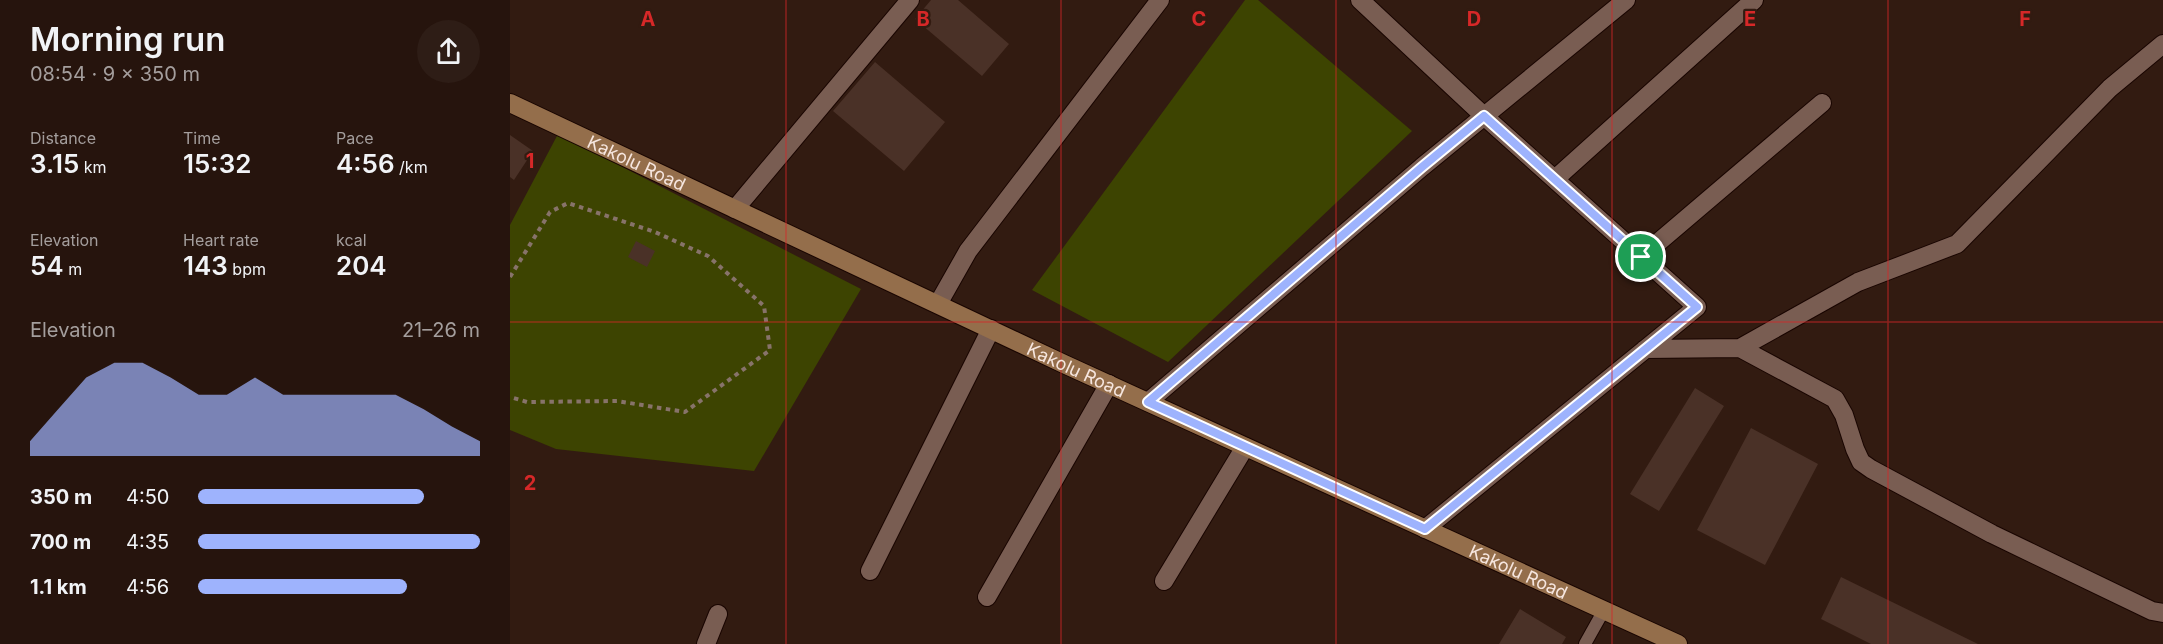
<!DOCTYPE html>
<meta charset="utf-8">
<style>
body{margin:0;font-family:Inter,sans-serif;background:#2e1d16;color:#f1f3f6;height:100vh;display:flex;flex-direction:column;font-size:22px;white-space:nowrap}
*{box-sizing:border-box;margin:0}
p{font-size:20px;color:#a49e9d}
.icon{flex:none;width:33px;height:33px;fill:none;stroke:currentColor;stroke-width:2;stroke-linecap:round;stroke-linejoin:round}
.map{position:relative;flex:1;overflow:hidden}
.sheet{display:flex;flex-direction:column;background:#26140d;width:510px}
.sheet>*{flex:none}
.pin{position:absolute;display:grid;place-items:center;width:51px;height:51px;color:#fff;margin:-26px;border:3px solid #fff;border-radius:50%;box-shadow:0 2px 6px #0007}
.round{display:grid;place-items:center;flex:none;width:63px;height:63px;border-radius:32px;background:#2e1d16}
.overview{display:flex;align-items:center;justify-content:space-between;height:102px;padding:0 30px}
h1{font-size:33px;font-weight:600;line-height:45px}
.figures{display:grid;grid-template-columns:repeat(3,1fr);gap:9px;height:102px;padding:6px 30px}
.figures div{display:grid;align-content:center}
.figures b{font-size:26px;font-weight:600}
.figures small{font-size:16px;font-weight:400}
.figures p{font-size:16px}
.chart{height:168px;padding:12px 30px}
.chart p{display:flex;justify-content:space-between}
.chart svg{width:100%;height:108px;margin-top:6px;fill:#9eb3fd;opacity:.7}
ul{padding:0 30px;list-style:none;font-size:20px}
li{display:grid;grid-template-columns:96px 72px 1fr;align-items:center;height:45px}
li i{height:15px;border-radius:8px;background:#9eb3fd}
main{display:flex;flex:1;min-height:0}
.map>svg:first-child{display:block}
.green{fill:#3d4401}
.building{fill:#4a3127}
.lines{fill:none;stroke-linecap:round;stroke-linejoin:round}
.lane-casing{stroke:#190501;stroke-width:14}
.street-casing{stroke:#190501;stroke-width:20}
.secondary-casing{stroke:#190501;stroke-width:20}
.path{stroke:#87736a;stroke-width:4;stroke-dasharray:4.5 4.5;stroke-linecap:butt}
.lane{stroke:#795d52;stroke-width:12}
.street{stroke:#795d52;stroke-width:18}
.secondary{stroke:#946e4b;stroke-width:18}
.route-casing{stroke:#fff;stroke-width:12}
.route{stroke:#9eb3fd;stroke-width:8}
.grid{fill:none;stroke:#d62828;stroke-width:1.5;stroke-opacity:0.55}
.labels{text-anchor:middle;dominant-baseline:central;stroke-width:4.5;stroke-linejoin:round;paint-order:stroke}
.street-label{font-size:18px;fill:#f6e6df;stroke:#321b11}
.grid-label{font-size:20px;text-anchor:middle;font-weight:bold;fill:#d62828;stroke:#321b11;stroke-width:4.5;stroke-linejoin:round;paint-order:stroke}
</style>
<main>
<section class="sheet">
<div class="overview"><div><h1>Morning run</h1><p>08:54 · 9 × 350 m</p></div><a class="round"><svg class="icon" aria-label="share" viewBox="0 0 24 24"><path d="M12 15V3M7 8l5-5 5 5M5 13v7h14v-7"/></svg></a></div>
<div class="figures">
<div><p>Distance</p><b>3.15<small> km</small></b></div>
<div><p>Time</p><b>15:32</b></div>
<div><p>Pace</p><b>4:56<small> /km</small></b></div>
</div>
<div class="figures">
<div><p>Elevation</p><b>54<small> m</small></b></div>
<div><p>Heart rate</p><b>143<small> bpm</small></b></div>
<div><p>kcal</p><b>204</b></div>
</div>
<div class="chart"><p><span>Elevation</span>21–26 m</p>
<svg viewBox="0 0 160 44" preserveAspectRatio="none"><path d="M0 44V38L10 25L20 12L30 6L40 6L50 12L60 19L70 19L80 12L90 19L100 19L110 19L120 19L130 19L140 25L150 32L160 38V44z"/></svg>
</div>
<ul>
<li><b>350 m</b>4:50<i style="width:80%"></i></li>
<li><b>700 m</b>4:35<i style="width:100%"></i></li>
<li><b>1.1 km</b>4:56<i style="width:74%"></i></li>
</ul>
</section>
<div class="map">
<svg width="1653" height="644" viewBox="0 0 1653 644">
<rect width="100%" height="100%" fill="#321b11"/>
<path class="green" d="M735 0H748L902 131 658 362 522 290Z
M48 134 351 289 244 471 46 449 0 430V225Z"/>
<path class="building" d="M421 0H448L499 44 472 76 405 19Z
M365 62 435 122 394 171 323 111Z
M0 135 23 151 4 180 0 177Z
M126 241 145 251 137 267 118 257Z
M1185 388 1214 406 1149 511 1120 494Z
M1241 428 1308 464 1255 565 1187 530Z
M1331 577 1468 644H1361L1311 619Z
M1010 609 1056 637 1052 644H989Z"/>
<g class="lines">
<defs>
<path id="lane" d="M1075 644 1094 610"/>
<path id="street" d="M850 0 974 116 1187 307 915 529
M1045 179 1244 0
M225 209 400 0
M1131 257 1312 103
M428 304 458 251 650 0
M1230 348 1325 399 1334 415 1345 449 1351 462 1361 469 1482 534 1642 611 1653 613
M1135 349 1230 348 1348 282 1447 244 1600 88 1653 44
M638 402 912 167 1116 0
M360 571 481 329
M654 581 735 447
M477 597 599 384
M196 644 208 614"/>
<g id="secondary">
<path id="s1" d="M0 103 554 364 1168 644"/>
</g>
</defs>
<use href="#lane" class="lane-casing"/>
<use href="#street" class="street-casing"/>
<use href="#secondary" class="secondary-casing"/>
<path class="path" d="M0 277 40 212 58 203 145 232 198 256 254 306 260 350 175 412 107 401 17 402 0 397"/>
<use href="#lane" class="lane"/>
<use href="#street" class="street"/>
<use href="#secondary" class="secondary"/>
</g>
<g class="lines">
<defs>
<path id="route" d="M974 116 1187 307 915 529 638 402 912 167Z"/>
</defs>
<use href="#route" class="route-casing"/>
<use href="#route" class="route"/>
</g>
<path class="grid" d="M276 0V644M551 0V644M826 0V644M1102 0V644M1378 0V644M0 322H1653"/>
<g class="labels">
<g class="street-label">
<text stroke="none"><textPath href="#s1" startOffset="140">Kakolu Road</textPath></text>
<text stroke="none"><textPath href="#s1" startOffset="626">Kakolu Road</textPath></text>
<text stroke="none"><textPath href="#s1" startOffset="1112">Kakolu Road</textPath></text>
</g>
</g>
<g class="grid-label">
<text x="138" y="26">A</text>
<text x="413" y="26">B</text>
<text x="689" y="26">C</text>
<text x="964" y="26">D</text>
<text x="1240" y="26">E</text>
<text x="1515" y="26">F</text>
<text x="20" y="168">1</text>
<text x="20" y="490">2</text>
</g>
</svg>
<div class="pin" style="left:1131px;top:257px;background:#1e9e55"><svg class="icon" aria-label="arrive" viewBox="0 0 24 24"><path d="M6 21V4h12l-3 4 3 4H6"/></svg></div>
</div>
</main>
